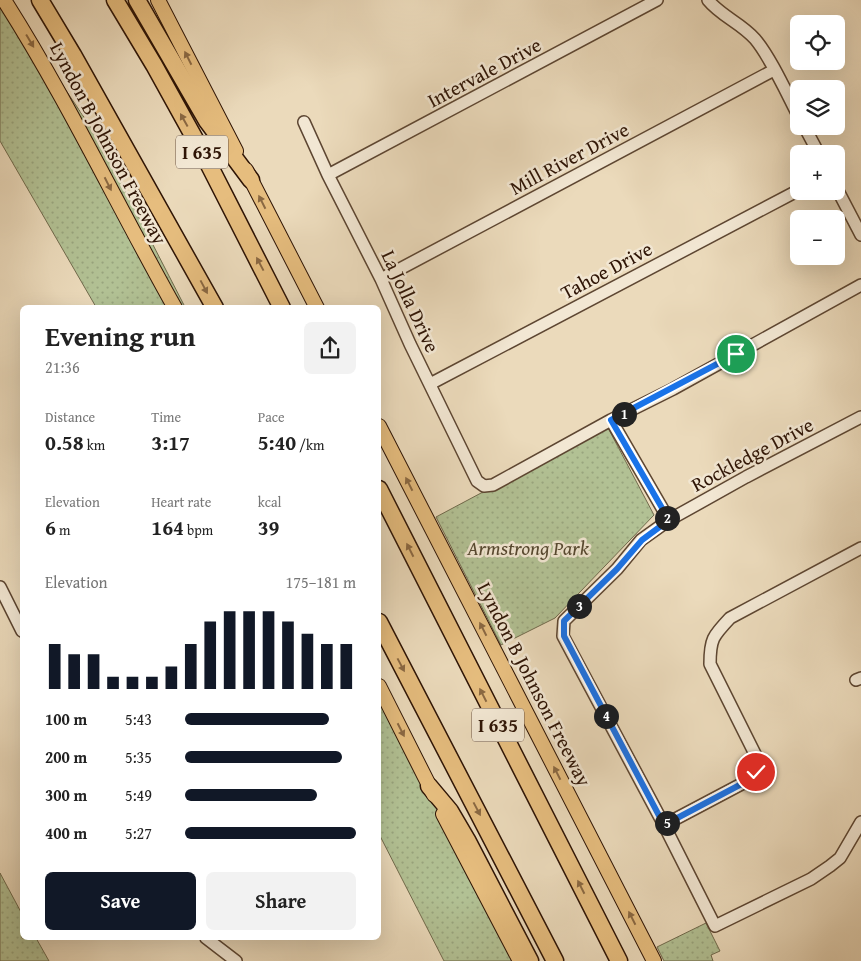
<!DOCTYPE html>
<meta charset="utf-8">
<style>
body{margin:0;font-family:"Gentium Book Plus",serif;background:#f2f2f2;color:#222;height:100vh;display:flex;flex-direction:column;font-size:19px;white-space:nowrap}
*{box-sizing:border-box;margin:0}
p{font-size:16px;color:#767676}
.icon{flex:none;width:28px;height:28px;fill:none;stroke:currentColor;stroke-width:2;stroke-linecap:round;stroke-linejoin:round}
.map{position:relative;flex:1;overflow:hidden}
.details{position:absolute;left:20px;top:305px;width:361px;height:635px;display:flex;flex-direction:column;background:#fff;border-radius:8px;box-shadow:0 5px 20px #0002}
.details>*{flex:none}
.buttons{position:absolute;left:790px;top:15px;display:grid;gap:10px}
.buttons a{display:grid;place-items:center;width:55px;height:55px;border-radius:8px;background:#fff;box-shadow:0 5px 20px #0002;font-size:25px}
.pin{position:absolute;display:grid;place-items:center;width:42px;height:42px;color:#fff;margin:-21px;border:2px solid #fff;border-radius:50%;box-shadow:0 1px 5px #0007}
.km{position:absolute;width:25px;height:25px;margin:-12px;border-radius:50%;background:#222;color:#fff;font-size:14px;line-height:25px;text-align:center}
.round{display:grid;place-items:center;flex:none;width:52px;height:52px;border-radius:8px;background:#f2f2f2}
.head{display:flex;align-items:center;justify-content:space-between;height:85px;padding:0 25px}
h1{font-size:28px;font-weight:600;line-height:38px}
.stats{display:grid;grid-template-columns:repeat(3,1fr);gap:8px;height:85px;padding:5px 25px}
.stats div{display:grid;align-content:center}
.stats b{font-size:21px;font-weight:600}
.stats small{font-size:14px;font-weight:400}
.stats p{font-size:14px}
.chart{height:140px;padding:10px 25px}
.chart p{display:flex;justify-content:space-between}
.chart svg{width:100%;height:90px;margin-top:5px;stroke:#111827;stroke-width:6}
.action{display:flex;gap:10px;margin-top:auto;padding:10px 25px}
.action a{flex:1;height:58px;border-radius:8px;background:#111827;color:#fff;font-size:20px;font-weight:600;line-height:58px;text-align:center}
.action a+a{background:#f2f2f2;color:#222}
ul{padding:0 25px;list-style:none;font-size:16px}
li{display:grid;grid-template-columns:80px 60px 1fr;align-items:center;height:38px}
li i{height:12px;border-radius:6px;background:#111827}
.map>svg:first-child{display:block}
.grass{fill:url(#grass-dots);stroke:#706a4c}
.lines{fill:none;stroke-linecap:round;stroke-linejoin:round}
.minor-casing{stroke:#5d4632;stroke-width:14}
.major-casing{stroke:#2e1405;stroke-width:16}
.highway-casing{stroke:#2e1405;stroke-width:19}
.minor{stroke:#f2e7d3;stroke-width:11}
.major{stroke:#e6bd7e;stroke-width:14}
.highway{stroke:#e6bd7e;stroke-width:16}
.oneway{fill:#8a6842}
.route-casing{stroke:#fff;stroke-width:10}
.route{stroke:#1a73e8;stroke-width:6}
.labels{text-anchor:middle;dominant-baseline:central;stroke-width:5;stroke-linejoin:round;paint-order:stroke}
.shield{fill:#f2e7d3;stroke:#695343;stroke-width:1}
.shield-label{font-size:19px;font-weight:bold;fill:#2e1405}
.street-label{font-size:20px;fill:#2e1405;stroke:#f2e7d3}
.park-label{font-size:20px;font-style:italic;fill:#564830;stroke:#f2e7d3}
</style>
<div class="map">
<svg width="861" height="961" viewBox="0 0 861 961">
<defs>
<pattern id="grass-dots" width="8" height="8" patternUnits="userSpaceOnUse" patternTransform="scale(1.25)"><rect width="8" height="8" fill="#b2c194"/><path d="M2 2h.1M6 6h.1" fill="none" stroke="#99a57e" stroke-width="1.8" stroke-linecap="round"/></pattern>
</defs>
<rect width="100%" height="100%" fill="#ebdabb"/>
<filter id="stains"><feTurbulence type="fractalNoise" baseFrequency=".004" numOctaves="4"/><feColorMatrix values="0 0 0 0 .2 0 0 0 0 .09 0 0 0 0 .02 0 0 0 .5 -.17"/></filter>
<radialGradient id="worn" r=".72"><stop offset=".6" stop-color="#630" stop-opacity="0"/><stop offset="1" stop-color="#630" stop-opacity=".3"/></radialGradient>
<path class="grass" d="M0 0H5L98 138 185 307H96L0 141Z
M607 426 654 515 555 618 501 645 436 517Z
M379 686 520 961H444L379 834Z
M0 873 22 914V938H36L49 961H0Z
M706 923 720 951 711 955 713 961H664L657 947Z"/>
<g class="lines">
<defs>
<path id="minor" d="M708 0C721 16 741 23 755 39 771 58 787 94 799 117
M304 122 328 175 381 279 410 344 477 481 484 486 493 485 611 420 673 389 861 285
M804 126 819 154
M328 175 657 0
M836 187 861 235
M381 279 774 70
M430 384 799 190
M861 417 746 477 669 520 641 540 617 569 564 621 563 636 664 825 715 926 811 879 830 866 840 858 861 822
M611 420 669 520
M0 587 22 631
M856 680 861 678
M664 825 751 779C757 770 757 764 755 754L710 664C710 639 713 636 730 618L861 548
M206 938 236 961"/>
<path id="major" d="M4 0C67 99 117 205 175 308
M158 0 236 151
M246 170 317 308
M379 426 654 961
M379 686 434 795
M443 814 520 961"/>
<path id="highway" d="M40 0 73 55 215 308
M115 0 154 65 206 159 282 308
M137 0 207 121 251 180
M379 489 619 961
M379 622 555 961
M429 786 450 811 467 840 530 961"/>
</defs>
<use href="#minor" class="minor-casing"/>
<use href="#major" class="major-casing"/>
<use href="#highway" class="highway-casing"/>
<use href="#minor" class="minor"/>
<use href="#major" class="major"/>
<use href="#highway" class="highway"/>
</g>
<defs><path id="oneway-solid" d="M-6-.8H1V-3.2L6.5 0L1 3.2V.8H-6Z" transform="scale(1.25)"/></defs>
<g class="oneway">
<use href="#oneway-solid" transform="translate(30 41) rotate(59)"/>
<use href="#oneway-solid" transform="translate(188 58) rotate(-117)"/>
<use href="#oneway-solid" transform="translate(184 120) rotate(-119)"/>
<use href="#oneway-solid" transform="translate(108 184) rotate(63)"/>
<use href="#oneway-solid" transform="translate(262 202) rotate(-117)"/>
<use href="#oneway-solid" transform="translate(260 264) rotate(-118)"/>
<use href="#oneway-solid" transform="translate(204 287) rotate(62)"/>
<use href="#oneway-solid" transform="translate(409 484) rotate(-117)"/>
<use href="#oneway-solid" transform="translate(410 550) rotate(-117)"/>
<use href="#oneway-solid" transform="translate(483 629) rotate(-117)"/>
<use href="#oneway-solid" transform="translate(401 665) rotate(62)"/>
<use href="#oneway-solid" transform="translate(483 695) rotate(-117)"/>
<use href="#oneway-solid" transform="translate(401 730) rotate(63)"/>
<use href="#oneway-solid" transform="translate(557 773) rotate(-117)"/>
<use href="#oneway-solid" transform="translate(477 809) rotate(62)"/>
<use href="#oneway-solid" transform="translate(581 887) rotate(-117)"/>
<use href="#oneway-solid" transform="translate(632 918) rotate(-117)"/>
</g>
<g class="lines">
<defs>
<path id="route" d="M736 354 611 420 669 520 642 540 617 569 564 621V636L664 825 751 779 756 772"/>
</defs>
<use href="#route" class="route-casing"/>
<use href="#route" class="route"/>
</g>
<g class="labels">
<g class="shield">
<rect x="176" y="135.5" width="52" height="33" rx="4"/>
<rect x="472" y="708.5" width="52" height="33" rx="4"/>
</g>
<g class="shield-label">
<text x="202" y="152">I 635</text>
<text x="498" y="725">I 635</text>
</g>
<g class="street-label">
<text transform="translate(484 72) rotate(-28)">Intervale Drive</text>
<text transform="translate(109 143) rotate(62)">Lyndon B Johnson Freeway</text>
<text transform="translate(569 158) rotate(-28)">Mill River Drive</text>
<text transform="translate(606 270) rotate(-28)">Tahoe Drive</text>
<text transform="translate(411 301) rotate(65)">La Jolla Drive</text>
<text transform="translate(752 454) rotate(-28)">Rockledge Drive</text>
<text transform="translate(535 684) rotate(63)">Lyndon B Johnson Freeway</text>
</g>
<g class="park-label">
<text x="528" y="547">Armstrong Park</text>
</g>
</g>
<rect width="100%" height="100%" filter="url(#stains)"/>
<rect width="100%" height="100%" fill="url(#worn)"/>
</svg>
<div class="buttons">
<a><svg class="icon" aria-label="locate" viewBox="0 0 24 24"><circle cx="12" cy="12" r="6"/><path d="M12 2v4M12 18v4M2 12h4M18 12h4"/></svg></a>
<a><svg class="icon" aria-label="layers" viewBox="0 0 24 24"><path d="M12 4l9 5-9 5-9-5zM3 14l9 5 9-5"/></svg></a>
<a>+</a>
<a>−</a>
</div>
<div class="pin" style="left:736px;top:354px;background:#1e9e55"><svg class="icon" aria-label="arrive" viewBox="0 0 24 24"><path d="M6 21V4h12l-3 4 3 4H6"/></svg></div>
<div class="pin" style="left:756px;top:772px;background:#d93025"><svg class="icon" aria-label="check" viewBox="0 0 24 24"><path d="M5 12l5 5 9-10"/></svg></div>
<b class="km" style="left:624px;top:414px">1</b>
<b class="km" style="left:667px;top:518px">2</b>
<b class="km" style="left:579px;top:606px">3</b>
<b class="km" style="left:606px;top:716px">4</b>
<b class="km" style="left:667px;top:823px">5</b>
<section class="details">
<div class="head"><div><h1>Evening run</h1><p>21:36</p></div><a class="round"><svg class="icon" aria-label="share" viewBox="0 0 24 24"><path d="M12 15V3M7 8l5-5 5 5M5 13v7h14v-7"/></svg></a></div>
<div class="stats">
<div><p>Distance</p><b>0.58<small> km</small></b></div>
<div><p>Time</p><b>3:17</b></div>
<div><p>Pace</p><b>5:40<small> /km</small></b></div>
</div>
<div class="stats">
<div><p>Elevation</p><b>6<small> m</small></b></div>
<div><p>Heart rate</p><b>164<small> bpm</small></b></div>
<div><p>kcal</p><b>39</b></div>
</div>
<div class="chart"><p><span>Elevation</span>175–181 m</p>
<svg viewBox="0 0 160 44" preserveAspectRatio="none"><path d="M5 44V22M15 44V27M25 44V27M35 44V38M45 44V38M55 44V38M65 44V33M75 44V22M85 44V11M95 44V6M105 44V6M115 44V6M125 44V11M135 44V17M145 44V22M155 44V22"/></svg>
</div>
<ul>
<li><b>100 m</b>5:43<i style="width:84%"></i></li>
<li><b>200 m</b>5:35<i style="width:92%"></i></li>
<li><b>300 m</b>5:49<i style="width:77%"></i></li>
<li><b>400 m</b>5:27<i style="width:100%"></i></li>
</ul>
<div class="action"><a>Save</a><a>Share</a></div>
</section>
</div>
